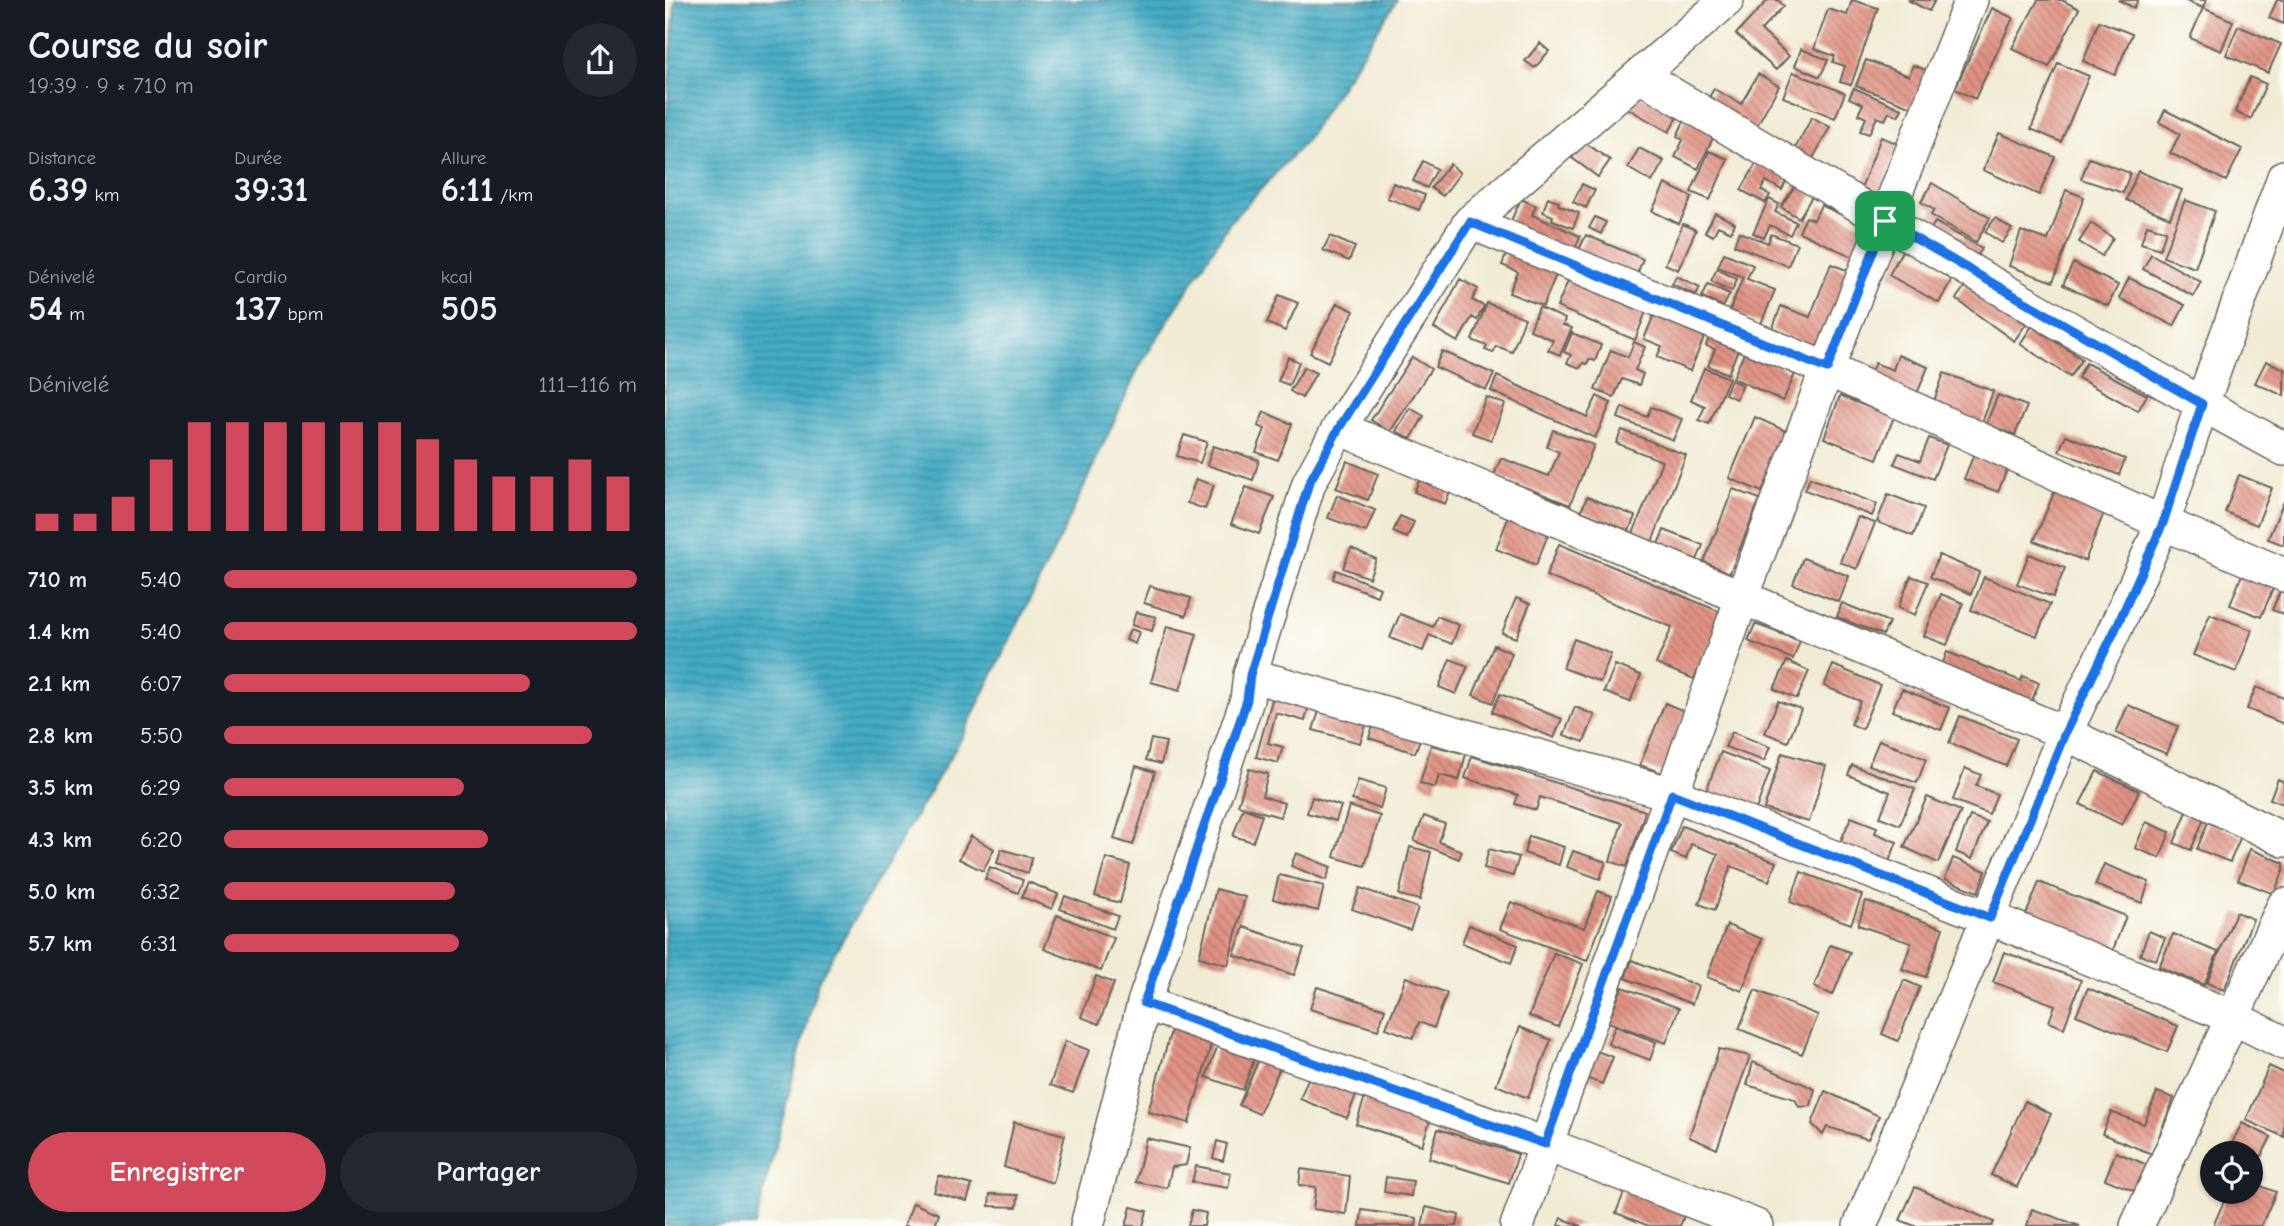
<!DOCTYPE html>
<html lang="fr">
<meta charset="utf-8">
<style>
body{margin:0;font-family:"Comic Neue",sans-serif;background:#242831;color:#f1f3f6;height:100vh;display:flex;flex-direction:column;font-size:26px;white-space:nowrap}
*{box-sizing:border-box;margin:0}
p{font-size:23px;color:#9ea1a6}
.icon{flex:none;width:38px;height:38px;fill:none;stroke:currentColor;stroke-width:2;stroke-linecap:round;stroke-linejoin:round}
.map{position:relative;flex:1;overflow:hidden}
.drawer{display:flex;flex-direction:column;background:#171b24;width:665px}
.drawer>*{flex:none}
.tools{position:absolute;left:1535px;top:1141px;display:grid;gap:14px}
.tools a{display:grid;place-items:center;width:63px;height:63px;border-radius:50%;background:#171b24;box-shadow:0 2px 5px #0004;font-size:35px}
.pin{position:absolute;display:grid;place-items:center;width:60px;height:60px;color:#fff;margin:-30px;border-radius:14px;box-shadow:0 4px 10px #0006}
.round{display:grid;place-items:center;flex:none;width:74px;height:74px;border-radius:37px;background:#242831}
.head{display:flex;align-items:center;justify-content:space-between;height:119px;padding:0 28px}
h1{font-size:38px;font-weight:600;line-height:52px}
.figures{display:grid;grid-template-columns:repeat(3,1fr);gap:10px;height:119px;padding:7px 28px}
.figures div{display:grid;align-content:center}
.figures b{font-size:35px;font-weight:600}
.figures small{font-size:19px;font-weight:400}
.figures p{font-size:19px}
.chart{height:196px;padding:14px 28px}
.chart p{display:flex;justify-content:space-between}
.chart svg{width:100%;height:126px;margin-top:7px;stroke:#d1495b;stroke-width:6}
.button{display:flex;gap:14px;margin-top:auto;padding:14px 28px}
.button a{flex:1;height:80px;border-radius:42px;background:#d1495b;color:#fff;font-size:28px;font-weight:600;line-height:80px;text-align:center}
.button a+a{background:#242831;color:#f1f3f6}
ul{padding:0 28px;list-style:none;font-size:23px}
li{display:grid;grid-template-columns:112px 84px 1fr;align-items:center;height:52px}
li i{height:18px;border-radius:9px;background:#d1495b}
main{display:flex;flex:1;min-height:0}
.map>svg:first-child{display:block}
.water{fill:url(#water-rules);stroke:#306470;stroke-width:2}
.building{fill:url(#building-back-hatch)}
.lines{fill:none;stroke-linecap:round;stroke-linejoin:round}
.minor-casing{stroke:#67645c;stroke-width:36}
.minor{stroke:#fff;stroke-width:33}
.route-casing{stroke:#fff;stroke-width:14}
.route{stroke:#1a73e8;stroke-width:9}
</style>
<main>
<section class="drawer">
<div class="head"><div><h1>Course du soir</h1><p>19:39 · 9 × 710 m</p></div><a class="round"><svg class="icon" aria-label="share" viewBox="0 0 24 24"><path d="M12 15V3M7 8l5-5 5 5M5 13v7h14v-7"/></svg></a></div>
<div class="figures">
<div><p>Distance</p><b>6.39<small> km</small></b></div>
<div><p>Durée</p><b>39:31</b></div>
<div><p>Allure</p><b>6:11<small> /km</small></b></div>
</div>
<div class="figures">
<div><p>Dénivelé</p><b>54<small> m</small></b></div>
<div><p>Cardio</p><b>137<small> bpm</small></b></div>
<div><p>kcal</p><b>505</b></div>
</div>
<div class="chart"><p><span>Dénivelé</span>111–116 m</p>
<svg viewBox="0 0 160 44" preserveAspectRatio="none"><path d="M5 44V38M15 44V38M25 44V32M35 44V19M45 44V6M55 44V6M65 44V6M75 44V6M85 44V6M95 44V6M105 44V12M115 44V19M125 44V25M135 44V25M145 44V19M155 44V25"/></svg>
</div>
<ul>
<li><b>710 m</b>5:40<i style="width:100%"></i></li>
<li><b>1.4 km</b>5:40<i style="width:100%"></i></li>
<li><b>2.1 km</b>6:07<i style="width:74%"></i></li>
<li><b>2.8 km</b>5:50<i style="width:89%"></i></li>
<li><b>3.5 km</b>6:29<i style="width:58%"></i></li>
<li><b>4.3 km</b>6:20<i style="width:64%"></i></li>
<li><b>5.0 km</b>6:32<i style="width:56%"></i></li>
<li><b>5.7 km</b>6:31<i style="width:57%"></i></li>
</ul>
<div class="button"><a>Enregistrer</a><a>Partager</a></div>
</section>
<div class="map">
<svg width="1619" height="1226" viewBox="0 0 1619 1226">
<defs>
<pattern id="water-rules" width="6" height="5" patternUnits="userSpaceOnUse" patternTransform="scale(1.75)"><rect width="6" height="5" fill="#44abc4"/><path d="M0 2.5h6" fill="none" stroke="#388a9e"/></pattern>
<pattern id="building-back-hatch" width="6" height="6" patternUnits="userSpaceOnUse" patternTransform="scale(1.75)"><rect width="6" height="6" fill="#e09283"/><path d="M-1 5l2 2M0 0l6 6M5-1l2 2" fill="none" stroke="#b5766a"/></pattern>
</defs>
<rect width="100%" height="100%" fill="#fdfcf7"/>
<filter id="ink" filterUnits="userSpaceOnUse"><feTurbulence type="fractalNoise" baseFrequency=".0143" numOctaves="2"/><feDisplacementMap in="SourceGraphic" scale="14" xChannelSelector="R" yChannelSelector="G"/><feConvolveMatrix kernelMatrix="1 2 1 2 8 2 1 2 1" color-interpolation-filters="sRGB"/></filter>
<filter id="wash" filterUnits="userSpaceOnUse"><feTurbulence type="fractalNoise" baseFrequency=".00686" numOctaves="4" result="noise"/><feDisplacementMap in="SourceGraphic" scale="28" xChannelSelector="R" yChannelSelector="G"/><feGaussianBlur stdDeviation="1.57" result="paint"/><feColorMatrix in="noise" values="0 0 0 0 0 0 0 0 0 0 0 0 0 0 0 0 0 1.4 0 .05"/><feComposite in="paint" operator="in"/></filter>
<g filter="url(#wash)">
<rect width="100%" height="100%" fill="#f1ebd4"/>
<path class="water" d="M10 0H732L640 142 566 221 474 367 398 532 296 739 153 981 90 1226H0V137Z"/>
<g id="blocks">
<path class="building" d="M1103 0H1113L1119 6 1096 30 1124 56 1111 70 1071 34Z
M1187 0 1213 8 1186 85 1175 82 1180 66 1168 62 1170 56 1149 49 1163 9 1182 15Z
M1243 0H1270L1264 11Z
M1373 0H1397L1414 9 1384 67 1347 48Z
M1453 0H1473L1469 8Z
M1518 0H1541L1538 8Z
M1612 0H1619V24L1604 18Z
M1327 8 1348 18 1310 99 1290 89Z
M1538 8 1568 21 1556 51 1525 38Z
M1434 21 1467 34 1450 75 1418 61Z
M1573 26 1616 44 1603 73 1561 55Z
M875 43 884 51 870 68 860 61Z
M1136 49 1163 60 1155 77 1130 66Z
M1201 60 1244 76 1248 65 1261 70 1247 107 1191 86Z
M1393 63 1424 76 1396 142 1366 129Z
M1128 72 1180 93 1170 118 1118 97Z
M1093 74 1114 86 1090 129 1041 102 1049 89 1076 104Z
M1585 77 1601 84 1586 119 1570 112Z
M1189 88 1237 109 1233 116 1224 112 1220 120 1212 117 1204 134 1195 131 1201 118 1193 114 1198 104 1184 98Z
M969 92 1013 116 1004 132 960 107Z
M1500 110 1577 149 1561 181 1505 153 1515 134 1494 122Z
M1147 117 1165 127 1145 164 1127 154Z
M1020 119 1050 134 1033 169 1010 157 1018 140 1012 136Z
M1334 133 1390 157 1374 195 1318 170Z
M1216 137 1234 144 1212 203 1193 196Z
M919 142 945 160 933 177 907 158Z
M974 148 999 161 987 182 963 168Z
M1044 151 1063 159 1045 200 1026 192Z
M1424 158 1465 173 1458 193 1416 179Z
M758 161 772 169 762 188 748 181Z
M1092 162 1122 179 1117 190 1101 181 1096 190 1105 195 1100 203 1076 190Z
M785 164 795 173 778 196 766 188Z
M1473 171 1517 190 1505 218 1461 200Z
M728 183 760 195 754 210 722 198Z
M1267 183 1325 218 1311 242 1266 215 1269 210 1256 202Z
M917 184 930 190 921 208 908 202Z
M1000 184 1027 197 1014 224 987 211Z
M1131 184 1148 195 1134 218 1116 207Z
M1401 190 1419 197 1388 282 1344 266 1356 231 1383 240Z
M883 197 894 202 893 205 914 213 908 228 887 220 888 216 878 212Z
M856 199 871 206 867 215 915 236 909 252 844 225Z
M1104 199 1114 204 1110 212 1131 222 1125 235 1105 225 1099 238 1088 233Z
M1520 200 1550 211 1530 268 1498 257Z
M1156 205 1202 227 1188 257 1134 232 1141 217 1149 220Z
M1050 213 1070 223 1066 232 1053 226 1048 236 1040 232Z
M930 217 941 222 936 234 924 228Z
M1330 218 1347 229 1337 243 1320 232Z
M1270 222 1317 248 1308 263 1261 237Z
M1426 223 1448 238 1437 256 1414 242Z
M1018 224 1031 230 1013 270 1000 264Z
M1482 225 1501 231 1495 249 1476 243Z
M1074 232 1103 243 1106 234 1132 244 1123 266 1069 245Z
M921 235 978 259 972 274 914 250Z
M665 236 690 247 684 261 658 250Z
M1238 249 1288 277 1274 303 1224 275Z
M843 250 893 270 878 306 844 293 853 272 837 265Z
M1059 253 1088 265 1082 279 1110 290 1096 324 1064 312 1078 277 1053 267Z
M1486 254 1536 282 1528 296 1478 269Z
M1408 263 1453 285 1443 306 1398 285Z
M1166 264 1184 271 1153 348 1107 330 1116 306 1145 317Z
M1052 269 1072 279 1067 291 1046 281Z
M905 276 982 309 970 340 892 307Z
M1011 276 1035 287 1031 295 1007 284Z
M1464 278 1520 305 1509 326 1454 298Z
M795 279 813 289 807 300 819 306 812 320 807 317 793 342 769 328Z
M1303 282 1361 324 1349 341 1291 299Z
M1043 284 1065 294 1058 307 1037 297Z
M614 295 633 303 620 331 602 323Z
M672 303 689 311 663 362 645 353Z
M822 303 860 318 847 352 831 346 828 353 820 350 822 346 807 340Z
M874 307 900 319 898 325 907 328 895 355 883 350 888 340 865 330Z
M990 312 1041 333 1025 371 992 357 997 346 979 339Z
M1367 326 1417 359 1405 377 1355 344Z
M907 333 936 345 930 361 924 359 922 364 918 363 915 368 902 363 906 355 899 352Z
M1045 335 1074 347 1063 374 1043 366 1050 349 1041 346Z
M969 342 980 347 970 370 978 374 974 385 957 379 949 397 930 390 946 350 963 357Z
M777 351 829 374 821 390 770 367Z
M1080 351 1130 374 1118 401 1068 378Z
M1233 355 1263 367 1251 396 1203 377 1210 363 1228 370Z
M623 357 634 362 624 385 613 381Z
M747 357 766 369 725 432 706 420Z
M1601 361 1619 369V396L1590 383Z
M1421 363 1482 395 1473 411 1413 378Z
M639 367 651 373 637 398 625 391Z
M1039 368 1064 378 1044 424 1034 420 1040 406 1026 400Z
M1279 373 1328 391 1317 423 1268 404Z
M832 376 922 417 932 396 946 403 930 438 826 391Z
M1066 380 1078 385 1071 399 1060 394Z
M1333 395 1362 406 1350 435 1321 424Z
M1175 396 1229 417 1212 459 1159 438Z
M821 397 840 404 826 440 807 433Z
M957 407 982 417 986 407 1017 419 1008 440 953 418Z
M745 408 759 416 746 439 731 431Z
M599 412 627 424 613 460 591 452 600 429 593 426Z
M1090 417 1123 432 1097 492 1064 478Z
M888 430 929 445 905 505 829 475 836 458 884 476 894 452 882 447Z
M957 430 1021 455 987 542 968 534 997 461 951 443Z
M519 435 542 442 535 463 512 456Z
M1401 435 1460 459 1454 475 1394 451Z
M1264 438 1282 445 1268 479 1229 464 1234 453 1255 461Z
M548 446 594 460 588 480 542 465Z
M1309 454 1343 467 1333 492 1299 479Z
M682 461 713 474 703 500 671 488Z
M757 474 787 486 780 504 749 492Z
M1574 475 1607 488 1592 525 1560 512Z
M1145 478 1212 504 1207 516 1140 490Z
M531 479 549 485 540 509 522 503Z
M581 487 609 497 594 534 566 524Z
M1068 489 1095 499 1065 573 1039 562Z
M1390 490 1440 510 1420 561 1369 541Z
M1223 494 1259 508 1248 536 1212 522Z
M672 495 710 510 701 532 663 518Z
M922 497 970 516 964 531 916 511Z
M1619 501V545L1603 539Z
M735 516 749 522 742 538 728 532Z
M844 516 884 532 871 565 831 549Z
M1193 517 1210 523 1192 569 1175 562Z
M999 530 1038 545 1032 560 993 544Z
M894 544 1058 613 1029 679 991 664 1007 627 881 576Z
M686 548 711 559 704 578 678 568Z
M1364 554 1400 568 1388 597 1352 584Z
M1274 555 1314 572 1306 594 1265 577Z
M1138 558 1184 576 1174 602 1128 584Z
M671 570 715 588 712 596 668 579Z
M1578 572 1610 584 1596 617 1565 605Z
M1246 576 1263 582 1250 615 1233 608Z
M1319 577 1385 604 1372 636 1306 610Z
M1619 582V614L1607 610Z
M485 586 526 598 521 616 479 603Z
M1276 594 1298 603 1282 645 1259 636Z
M851 598 865 604 851 638 837 633Z
M1177 603 1224 622 1218 635 1172 617Z
M471 612 491 617 487 631 467 625Z
M735 614 768 627 772 616 794 625 787 644 764 635 758 651 725 638Z
M1545 614 1587 630 1571 672 1528 655Z
M1090 624 1135 641 1128 659 1083 641Z
M502 626 532 634 515 690 486 682Z
M465 629 474 632 470 644 461 640Z
M909 639 946 654 935 682 898 668Z
M829 645 847 653 828 703 808 695Z
M1282 652 1356 681 1358 676 1374 683 1366 703 1276 668Z
M785 659 803 666 791 694 774 687Z
M1122 661 1144 671 1132 699 1109 689Z
M950 665 976 675 965 702 939 692Z
M1168 665 1215 685 1197 729 1186 724 1195 701 1159 686Z
M612 682 647 693 640 721 611 713 603 743 618 747 613 763 591 757Z
M1591 687 1619 698V724L1582 709Z
M1237 689 1285 708 1276 730 1227 711Z
M835 694 897 719 889 738 827 712Z
M1113 701 1136 709 1123 742 1100 733Z
M657 702 704 716 695 743 648 730Z
M1000 703 1021 712 997 773 975 765Z
M1463 705 1513 726 1502 754 1451 733Z
M910 707 930 715 919 742 899 735Z
M712 714 758 730 750 753 704 738Z
M1295 716 1352 739 1341 766 1284 743Z
M1067 732 1105 747 1099 761 1060 747Z
M486 739 501 742 496 764 481 760Z
M1214 740 1261 759 1252 783 1204 765Z
M766 745 801 754 794 780 774 775 770 788 755 783Z
M1056 752 1105 771 1091 809 1041 791Z
M1117 753 1161 766 1144 822 1099 809Z
M807 756 980 811 962 867 945 861 957 823 875 797 871 810 850 804 853 795 800 778Z
M1187 765 1250 789 1235 825 1215 817 1225 792 1183 775Z
M471 766 490 772 468 845 449 839Z
M1300 768 1316 775 1311 786 1332 794 1324 814 1288 800Z
M584 769 603 774 597 796 619 803 615 817 573 805Z
M1432 771 1474 791 1457 825 1415 804Z
M1613 779 1619 782V804L1605 799Z
M693 780 721 788 715 808 687 800Z
M647 797 676 806 671 821 642 813Z
M1262 797 1296 811 1273 863 1239 847Z
M684 806 715 816 700 866 669 857Z
M578 808 597 815 588 842 568 836Z
M1523 809 1540 816 1526 850 1509 843Z
M759 816 780 824 774 842 797 851 794 859 749 841Z
M1305 816 1322 822 1307 859 1291 852Z
M1186 817 1212 827 1210 833 1232 842 1223 864 1174 845Z
M1481 822 1505 832 1495 858 1470 848Z
M1543 822 1576 836 1565 862 1532 849Z
M1017 826 1111 862 1104 881 1066 866 1050 910 1034 904 1053 854 1026 844 1021 859 1006 853Z
M306 836 329 849 318 871 294 859Z
M864 836 899 847 894 865 859 853Z
M745 847 766 852 755 900 734 895Z
M336 849 367 858 363 873 332 863Z
M824 849 854 857 848 876 819 868Z
M1585 849 1619 863V869L1609 894 1573 880Z
M908 851 941 862 935 879 902 867Z
M631 853 666 867 661 880 626 866Z
M441 858 465 865 455 903 430 896Z
M1288 858 1321 871 1313 892 1280 879Z
M1439 864 1484 882 1477 903 1430 885Z
M325 867 358 880 353 893 320 879Z
M1136 872 1197 895 1186 924 1125 902Z
M614 875 659 886 653 911 608 899Z
M363 882 393 894 387 909 357 897Z
M1374 882 1461 916 1446 955 1359 920Z
M695 888 753 908 745 930 687 909Z
M551 889 580 897 563 965 534 957Z
M933 891 947 896 922 961 835 929 846 902 919 928Z
M400 896 453 916 448 929 395 909Z
M1201 901 1278 928 1261 977 1237 969 1246 943 1193 925Z
M1571 912 1588 919 1559 990 1542 983Z
M392 915 449 938 436 971 379 949Z
M804 925 853 945 846 963 797 943Z
M1062 925 1097 939 1077 991 1042 977Z
M579 927 639 948 629 975 569 955Z
M1484 931 1500 938 1491 960 1475 955Z
M1508 934 1553 952 1539 985 1494 967Z
M1165 945 1185 952 1168 995 1149 987Z
M1339 952 1416 980 1399 1028 1384 1022 1390 1005 1328 982Z
M889 953 918 964 893 1027 864 1016Z
M967 960 1033 986 1027 1004 960 978Z
M431 976 449 983 434 1024 416 1017Z
M741 977 782 993 769 1028 754 1022 748 1038 721 1028Z
M1239 980 1255 987 1233 1041 1217 1034Z
M652 987 720 1009 713 1030 645 1009Z
M957 987 1014 1008 1001 1043 943 1022Z
M1423 988 1513 1026 1502 1052 1411 1015Z
M1090 990 1153 1015 1137 1054 1074 1029Z
M950 1026 991 1042 985 1060 943 1044Z
M507 1027 548 1038 524 1123 483 1112Z
M855 1027 886 1040 863 1098 831 1085Z
M556 1037 592 1051 578 1090 541 1077Z
M400 1041 424 1050 408 1093 385 1085Z
M1054 1049 1085 1056 1052 1149 1024 1137Z
M929 1050 948 1057 937 1084 918 1077Z
M597 1052 618 1061 594 1114 574 1105Z
M1088 1062 1150 1089 1146 1106 1134 1107 1130 1099 1082 1085Z
M1604 1066 1619 1073V1137L1581 1120Z
M646 1071 693 1090 682 1118 635 1099Z
M1160 1091 1214 1116 1203 1139 1162 1127 1158 1135 1147 1124Z
M1492 1092 1509 1098 1487 1154 1437 1134 1446 1112 1479 1124Z
M700 1097 766 1118 757 1145 691 1124Z
M1360 1101 1386 1114 1352 1187 1326 1175Z
M349 1122 400 1135 388 1183 339 1167Z
M1577 1123 1606 1137 1594 1161 1586 1156V1153H1579L1565 1147Z
M773 1129 853 1154 844 1183 764 1158Z
M481 1138 525 1148 521 1165 507 1167 502 1188 471 1182Z
M552 1141 562 1144 558 1161 548 1158Z
M1451 1152 1490 1168 1479 1195 1440 1179Z
M531 1166 566 1173 563 1188 527 1182Z
M636 1169 685 1176 681 1214 648 1209 651 1187 634 1185Z
M274 1176 307 1185 302 1201 269 1192Z
M721 1177 748 1181 746 1196 719 1192Z
M964 1180 1024 1204 1015 1226H984L951 1213Z
M1586 1182 1611 1192 1596 1226H1548L1563 1192H1586Z
M1250 1187 1329 1222 1327 1226H1250L1235 1220Z
M325 1194 353 1195 352 1207 324 1206Z
M248 1203 274 1214 270 1226H239Z
M466 1207 482 1211 478 1226H461Z
M761 1207 794 1215 792 1226H757Z
M1367 1209 1415 1226H1362Z
M527 1210 541 1213 539 1226H523Z
M697 1210 752 1218 751 1226H695Z
M896 1218 917 1226H893Z"/>
</g>
</g>
<g filter="url(#ink)">
<use href="#blocks" fill-opacity="0" stroke="#67645c" stroke-width="2"/>
<g class="lines">
<defs>
<path id="minor" d="M976 76C1189 202 1401 330 1619 449
M805 222 1162 369 1498 523 1619 575
M674 428 1400 733 1619 840
M585 675 1007 794 1325 918 1567 1017 1619 1043
M479 1003 880 1144 1091 1226
M422 1226 479 1003 582 700 585 675 644 483 674 428 805 222 1062 0
M852 1226 1077 598 1162 369 1306 0
M1195 1226 1400 733 1451 627 1498 523 1537 404 1619 177
M1472 1226 1619 905"/>
</defs>
<use href="#minor" class="minor-casing"/>
<use href="#minor" class="minor"/>
</g>
</g>
<g class="lines" filter="url(#ink)">
<defs>
<path id="route" d="M1220 221 1537 404 1498 523 1451 628 1400 733 1325 918 1007 794 880 1144 479 1003 582 700 585 675 644 483 674 428 805 222 1162 369Z"/>
</defs>
<use href="#route" class="route-casing"/>
<use href="#route" class="route"/>
</g>
</svg>
<div class="tools">
<a><svg class="icon" aria-label="locate" viewBox="0 0 24 24"><circle cx="12" cy="12" r="6"/><path d="M12 2v4M12 18v4M2 12h4M18 12h4"/></svg></a>
</div>
<div class="pin" style="left:1220px;top:221px;background:#1e9e55"><svg class="icon" aria-label="arrive" viewBox="0 0 24 24"><path d="M6 21V4h12l-3 4 3 4H6"/></svg></div>
</div>
</main>
